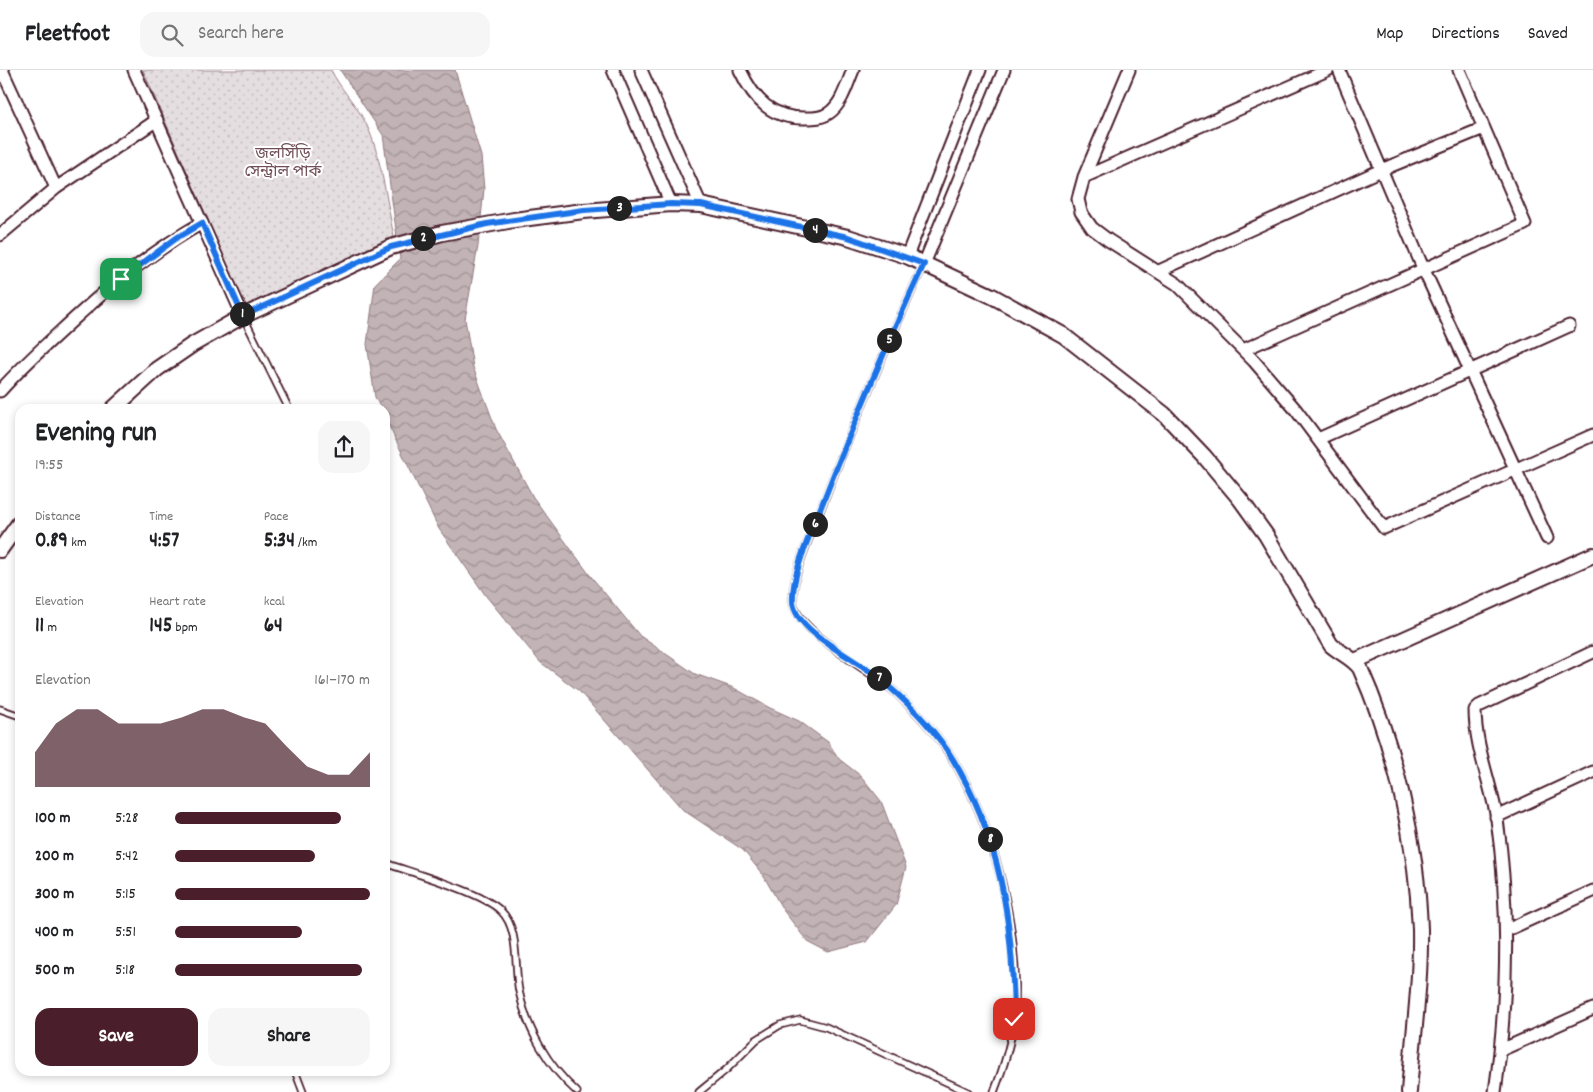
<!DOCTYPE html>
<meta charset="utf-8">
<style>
body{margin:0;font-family:Dekko,"Noto Sans Bengali",sans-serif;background:#f6f6f6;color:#202124;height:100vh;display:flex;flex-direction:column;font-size:19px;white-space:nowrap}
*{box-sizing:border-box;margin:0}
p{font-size:16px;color:#757577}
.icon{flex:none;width:28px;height:28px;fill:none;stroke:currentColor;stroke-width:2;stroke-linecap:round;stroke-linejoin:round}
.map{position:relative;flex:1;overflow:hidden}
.side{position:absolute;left:15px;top:334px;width:375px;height:672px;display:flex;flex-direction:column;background:#fff;border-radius:15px;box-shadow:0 2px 8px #0003}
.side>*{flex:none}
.pin{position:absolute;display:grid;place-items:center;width:42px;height:42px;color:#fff;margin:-21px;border-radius:10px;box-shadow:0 2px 8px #0006}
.km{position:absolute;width:25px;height:25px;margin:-12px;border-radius:50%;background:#222;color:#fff;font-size:14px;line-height:25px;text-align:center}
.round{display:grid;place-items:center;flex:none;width:52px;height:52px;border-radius:15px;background:#f6f6f6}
.summary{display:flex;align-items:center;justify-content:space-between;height:85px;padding:0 20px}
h1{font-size:28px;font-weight:800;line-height:38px}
.metrics{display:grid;grid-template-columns:repeat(3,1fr);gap:8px;height:85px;padding:5px 20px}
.metrics div{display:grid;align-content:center}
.metrics b{font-size:21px;font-weight:800}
.metrics small{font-size:14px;font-weight:400}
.metrics p{font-size:14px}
.chart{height:140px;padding:10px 20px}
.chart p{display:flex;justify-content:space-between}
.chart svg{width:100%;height:90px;margin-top:5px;fill:#4a1f2b;opacity:.7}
.action{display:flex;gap:10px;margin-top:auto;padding:10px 20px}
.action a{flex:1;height:58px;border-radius:15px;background:#4a1f2b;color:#fff;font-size:20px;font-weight:800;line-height:58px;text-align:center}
.action a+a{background:#f6f6f6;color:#202124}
ul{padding:0 20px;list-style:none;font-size:16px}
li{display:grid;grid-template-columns:80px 60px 1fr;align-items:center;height:38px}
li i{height:12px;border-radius:6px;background:#4a1f2b}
header{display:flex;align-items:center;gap:30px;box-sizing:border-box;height:70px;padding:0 25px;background:#fff;border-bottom:1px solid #e0e0e0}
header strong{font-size:24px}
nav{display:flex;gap:28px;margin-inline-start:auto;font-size:18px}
.search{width:350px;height:45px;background:#f6f6f6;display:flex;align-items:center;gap:12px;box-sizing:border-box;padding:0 18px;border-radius:15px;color:#757577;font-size:19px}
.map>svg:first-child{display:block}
.park{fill:url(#park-dots);stroke:#987e86}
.water{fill:url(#water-waves);stroke:#91787e}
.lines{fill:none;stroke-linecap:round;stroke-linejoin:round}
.service-casing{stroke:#4a1f2b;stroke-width:9}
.minor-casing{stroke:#4a1f2b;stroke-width:15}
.tertiary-casing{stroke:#4a1f2b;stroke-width:18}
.service{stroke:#fff;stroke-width:5.5}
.minor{stroke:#fff;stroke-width:11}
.tertiary{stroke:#fff;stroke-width:14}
.route-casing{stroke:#fff;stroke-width:10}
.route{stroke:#1a73e8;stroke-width:6}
.labels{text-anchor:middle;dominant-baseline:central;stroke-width:4;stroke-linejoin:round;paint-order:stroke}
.park-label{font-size:16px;fill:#714f58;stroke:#fff}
</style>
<header>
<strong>Fleetfoot</strong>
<div class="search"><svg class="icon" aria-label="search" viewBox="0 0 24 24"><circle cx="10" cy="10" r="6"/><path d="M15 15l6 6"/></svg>Search here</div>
<nav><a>Map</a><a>Directions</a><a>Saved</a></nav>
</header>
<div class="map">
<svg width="1593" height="1022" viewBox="0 0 1593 1022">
<defs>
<pattern id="park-dots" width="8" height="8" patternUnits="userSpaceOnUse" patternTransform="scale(1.25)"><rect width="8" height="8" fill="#e5dee0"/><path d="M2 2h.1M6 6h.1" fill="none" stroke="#c6bec0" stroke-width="1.8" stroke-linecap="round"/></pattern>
<pattern id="water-waves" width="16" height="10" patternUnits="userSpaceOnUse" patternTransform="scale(1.25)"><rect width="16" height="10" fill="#c1b3b6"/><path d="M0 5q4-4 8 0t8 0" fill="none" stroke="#9f9194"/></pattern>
</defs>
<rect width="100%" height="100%" fill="#fff"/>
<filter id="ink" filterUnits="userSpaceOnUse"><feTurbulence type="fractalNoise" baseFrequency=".02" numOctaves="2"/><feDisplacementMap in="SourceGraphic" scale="10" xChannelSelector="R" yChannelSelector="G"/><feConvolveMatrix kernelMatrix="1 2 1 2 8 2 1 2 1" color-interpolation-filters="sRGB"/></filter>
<g filter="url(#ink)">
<path class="park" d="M143 0H331C340 18 353 31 363 48 380 77 387 133 394 167L247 240Z"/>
<path class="water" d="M340 0H455L481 86 484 119 478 176 465 249 473 297 496 359 533 427 589 504 640 566 695 604 734 618 770 638 799 651 828 672 839 689 861 706 881 731 906 797 896 835 867 872 828 882 807 871 783 840 763 805 743 780 683 740 579 621 540 592 486 526 439 459 385 348V339H381L375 327 367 274 375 214 400 189 383 65Z"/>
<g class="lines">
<defs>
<path id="service" d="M924 194C887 275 852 357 820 441 810 467 792 503 793 531 794 560 873 602 896 623 914 640 933 659 946 679 994 750 1022 865 1014 949 1011 974 1003 999 994 1022
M243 246 289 339
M0 639 20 646
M385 793C413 803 482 822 501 841 520 859 514 898 519 921 527 960 548 996 577 1022
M295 1001 303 1022
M699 1022 727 999 756 970 780 955 800 950 826 957 968 1022"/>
<path id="minor" d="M2 0 56 118
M134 0 243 246
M613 0 671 134
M641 0 701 135
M740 0C754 30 772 49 806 48 814 48 822 48 829 43 842 34 847 14 853 0
M1129 0 1084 107 1078 129 1081 142 1092 158 1108 170 1177 214 1254 291 1296 340 1384 458 1593 365
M1339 0 1423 198 1547 468
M1084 107 1328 0
M0 165 56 118 157 50
M907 186 980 0
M924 194 1004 0
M1159 201 1381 100 1484 58
M1243 280 1525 154 1459 0
M0 321C23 295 48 273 74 249 113 213 156 179 202 153
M1318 369 1569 256
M1496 747 1593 702
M1507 860 1593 821
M1501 980 1593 939
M1495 1022C1508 930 1510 841 1497 749 1491 713 1475 677 1475 640L1479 636 1593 582"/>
<path id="tertiary" d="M113 339 157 299 192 275 243 246 391 177 442 163 514 150 584 141 671 134 701 135 848 167 907 186 992 226 1063 265 1164 344 1204 386 1240 429 1266 465 1331 575C1340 583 1353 588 1360 598 1395 676 1417 774 1420 859 1421 913 1413 968 1409 1022
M0 480 20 452
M1355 591 1593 485"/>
</defs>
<use href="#service" class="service-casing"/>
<use href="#minor" class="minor-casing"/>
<use href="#tertiary" class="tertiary-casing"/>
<use href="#service" class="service"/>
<use href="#minor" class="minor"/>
<use href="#tertiary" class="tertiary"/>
</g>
</g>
<g class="lines" filter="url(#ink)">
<defs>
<path id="route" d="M121 209 178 167 202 153 243 246 391 177 487 154 584 140 671 134 701 135 848 167 924 194C887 273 853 355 821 437 811 463 791 504 793 532 795 561 854 588 875 605 901 626 928 652 947 680 1001 763 1013 852 1014 949"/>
</defs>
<use href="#route" class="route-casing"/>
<use href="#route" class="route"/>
</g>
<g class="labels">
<g class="park-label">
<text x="283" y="84">জলসিঁড়ি<tspan x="283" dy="18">সেন্ট্রাল পার্ক</tspan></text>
</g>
</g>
</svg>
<div class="pin" style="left:121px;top:209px;background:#1e9e55"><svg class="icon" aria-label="arrive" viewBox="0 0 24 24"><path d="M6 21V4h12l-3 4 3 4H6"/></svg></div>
<div class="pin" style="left:1014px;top:949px;background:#d93025"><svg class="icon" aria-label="check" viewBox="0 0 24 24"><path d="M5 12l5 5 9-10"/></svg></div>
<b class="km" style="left:242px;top:244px">1</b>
<b class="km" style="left:423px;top:168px">2</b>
<b class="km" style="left:619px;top:138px">3</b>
<b class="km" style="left:815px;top:160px">4</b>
<b class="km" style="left:889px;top:270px">5</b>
<b class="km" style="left:815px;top:454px">6</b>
<b class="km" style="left:879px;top:608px">7</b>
<b class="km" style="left:990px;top:769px">8</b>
<section class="side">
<div class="summary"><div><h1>Evening run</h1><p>19:55</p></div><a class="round"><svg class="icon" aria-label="share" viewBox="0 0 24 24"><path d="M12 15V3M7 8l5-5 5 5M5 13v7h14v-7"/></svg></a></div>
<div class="metrics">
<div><p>Distance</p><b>0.89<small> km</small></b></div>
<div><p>Time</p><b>4:57</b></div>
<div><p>Pace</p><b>5:34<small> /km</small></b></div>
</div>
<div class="metrics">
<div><p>Elevation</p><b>11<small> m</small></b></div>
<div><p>Heart rate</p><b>145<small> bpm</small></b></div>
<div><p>kcal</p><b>64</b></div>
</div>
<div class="chart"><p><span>Elevation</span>161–170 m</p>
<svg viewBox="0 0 160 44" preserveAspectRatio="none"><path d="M0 44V27L10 13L20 6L30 6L40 13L50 13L60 13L70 10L80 6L90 6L100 10L110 13L120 24L130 34L140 38L150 38L160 27V44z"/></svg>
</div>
<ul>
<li><b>100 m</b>5:28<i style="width:85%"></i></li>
<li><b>200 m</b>5:42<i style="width:72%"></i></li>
<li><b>300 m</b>5:15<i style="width:100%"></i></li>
<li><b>400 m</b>5:51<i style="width:65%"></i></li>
<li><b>500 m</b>5:18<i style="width:96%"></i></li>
</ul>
<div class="action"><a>Save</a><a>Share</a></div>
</section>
</div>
